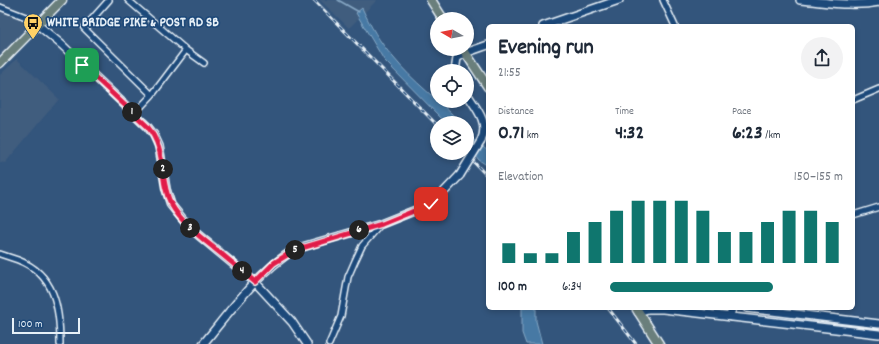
<!DOCTYPE html>
<meta charset="utf-8">
<style>
body{margin:0;font-family:Dekko,sans-serif;background:#f2f2f3;color:#1f2937;height:100vh;display:flex;flex-direction:column;font-size:15px;white-space:nowrap}
*{box-sizing:border-box;margin:0}
p{font-size:13px;color:#747a83}
.icon{flex:none;width:22px;height:22px;fill:none;stroke:currentColor;stroke-width:2;stroke-linecap:round;stroke-linejoin:round}
.map{position:relative;flex:1;overflow:hidden}
.details{position:absolute;left:486px;top:24px;width:369px;height:286px;display:flex;flex-direction:column;background:#fff;border-radius:6px;box-shadow:0 2px 6px #0003}
.details>*{flex:none}
.needle{width:26px;rotate:279deg}
.buttons{position:absolute;left:430px;top:12px;display:grid;gap:8px}
.buttons a{display:grid;place-items:center;width:44px;height:44px;border-radius:50%;background:#fff;box-shadow:0 2px 6px #0003;font-size:20px}
.scale{position:absolute;left:12px;bottom:10px;width:68px;box-sizing:border-box;padding-left:4px;border:2px solid #e8f1f8;border-top:0;font-size:11px;line-height:14px;white-space:nowrap;color:#e8f1f8;-webkit-text-stroke:3px #1f4a7a;paint-order:stroke}
.pin{position:absolute;display:grid;place-items:center;width:34px;height:34px;color:#fff;margin:-17px;border-radius:8px;box-shadow:0 2px 6px #0006}
.km{position:absolute;width:20px;height:20px;margin:-10px;border-radius:50%;background:#222;color:#fff;font-size:11px;line-height:20px;text-align:center}
.round{display:grid;place-items:center;flex:none;width:42px;height:42px;border-radius:21px;background:#f2f2f3}
.headline{display:flex;align-items:center;justify-content:space-between;height:68px;padding:0 12px}
h1{font-size:22px;font-weight:800;line-height:30px}
.figures{display:grid;grid-template-columns:repeat(3,1fr);gap:6px;height:68px;padding:4px 12px}
.figures div{display:grid;align-content:center}
.figures b{font-size:20px;font-weight:800}
.figures small{font-size:11px;font-weight:400}
.figures p{font-size:11px}
.chart{height:112px;padding:8px 12px}
.chart p{display:flex;justify-content:space-between}
.chart svg{width:100%;height:72px;margin-top:4px;stroke:#0f766e;stroke-width:6}
ul{padding:0 12px;list-style:none;font-size:13px}
li{display:grid;grid-template-columns:64px 48px 1fr;align-items:center;height:30px}
li i{height:10px;border-radius:5px;background:#0f766e}
.map>svg:first-child{display:block}
.built{fill:#415d7e}
.water{fill:#4679a4;stroke:#87a9c6}
.lines{fill:none;stroke-linecap:round;stroke-linejoin:round}
.stream{stroke:#87a9c6;stroke-width:1.5}
.street-casing{stroke:#e8f1f8;stroke-width:8}
.secondary-casing{stroke:#e8f1f8;stroke-width:10}
.primary-casing{stroke:#e8f1f8;stroke-width:11}
.street{stroke:#1f4a7a;stroke-width:5}
.secondary{stroke:#1f4a7a;stroke-width:7}
.primary{stroke:#6b7f7c;stroke-width:8}
.rail-casing{stroke:#e8f1f8;stroke-width:3}
.rail{stroke:#1f4a7a;stroke-width:1.5;stroke-dasharray:4.5;stroke-linecap:butt}
.secondary-bridge-casing{stroke:#e8f1f8;stroke-width:10;stroke-linecap:butt}
.secondary-bridge{stroke:#1f4a7a;stroke-width:7}
.route-casing{stroke:#fff;stroke-width:8}
.route{stroke:#e11d48;stroke-width:5}
.labels{text-anchor:middle;dominant-baseline:central;stroke-width:3.5;stroke-linejoin:round;paint-order:stroke}
.poi-label{font-size:14px;font-weight:bold;fill:#e8f1f8;stroke:#1f4a7a;text-anchor:start}
</style>
<div class="map">
<svg width="879" height="344" viewBox="0 0 879 344">
<rect width="100%" height="100%" fill="#33557c"/>
<filter id="ink" filterUnits="userSpaceOnUse"><feTurbulence type="fractalNoise" baseFrequency=".025" numOctaves="2"/><feDisplacementMap in="SourceGraphic" scale="8" xChannelSelector="R" yChannelSelector="G"/><feConvolveMatrix kernelMatrix="1 2 1 2 8 2 1 2 1" color-interpolation-filters="sRGB"/></filter>
<g filter="url(#ink)">
<path class="built" d="M320 0H377L349 28Z
M0 7 38 25 0 63Z
M17 59 59 99 5 163 0 162V75Z"/>
<path class="water" d="M362 8C370 25 380 43 393 57 413 82 439 100 461 123H446L384 60 356 13Z
M467 130 474 140 488 151V166L479 160 467 145Z
M522 308H536V321L542 344H526L522 333Z"/>
<g class="lines">
<path class="stream" d="M338 0 359 12"/>
<defs>
<path id="street" d="M109 0 84 28 152 95 186 50
M128 0 186 50 204 63
M663 0 675 26
M0 7 31 19 38 25
M853 100 879 89
M134 114 152 95
M853 215 879 207
M0 254C6 256 12 258 18 260 55 274 60 308 60 344
M329 344 341 316 348 277 355 261 362 246 381 224"/>
<path id="secondary" d="M800 0C826 2 853 7 879 2
M38 25 62 45 147 126 154 135 159 146 166 189 171 205 190 228 255 282 292 322 307 344
M543 26 619 0
M455 71 457 58 465 53 488 45
M467 94C476 108 490 123 481 141
M747 308 879 324
M638 312 648 309H663L879 334
M730 317 732 308
M203 344C231 310 257 273 295 249L381 224 431 204 441 195 460 175"/>
<path id="primary" d="M431 0 443 19
M463 49 488 87
M0 63 62 0
M636 308 659 344"/>
</defs>
<use href="#street" class="street-casing"/>
<use href="#secondary" class="secondary-casing"/>
<use href="#primary" class="primary-casing"/>
<use href="#street" class="street"/>
<use href="#secondary" class="secondary"/>
<use href="#primary" class="primary"/>
<defs>
<path id="rail" d="M314 0 437 125
M465 153 488 177
M608 308 636 344"/>
</defs>
<use href="#rail" class="rail-casing"/>
<use href="#rail" class="rail"/>
<defs>
<path id="secondary-bridge" d="M460 175 481 141"/>
</defs>
<use href="#secondary-bridge" class="secondary-bridge-casing"/>
<use href="#secondary-bridge" class="secondary-bridge"/>
</g>
</g>
<g class="lines" filter="url(#ink)">
<defs>
<path id="route" d="M82 65 147 126C168 151 158 178 171 204 181 222 199 236 214 248 228 259 241 270 255 282L274 263 295 250 382 224 431 204"/>
</defs>
<use href="#route" class="route-casing"/>
<use href="#route" class="route"/>
</g>
<defs>
<symbol id="bus-pin" viewBox="-11 -11 22 30"><path d="M0 17L-7.5 6A9.5 9.5 0 1 1 7.5 6Z" fill="#ffd166" stroke="#1f4a7a"/><path d="M-5-6H5V4H4V6H2V4H-2V6H-4V4H-5ZM-3.5-4V0h7V-4ZM-3.5 1.2v1.5H-2V1.2ZM2 1.2v1.5H3.5V1.2Z" fill="#111"/></symbol>
</defs>
<g fill-rule="evenodd">
<use href="#bus-pin" x="22" y="12" width="22" height="30"/>
</g>
<g class="labels">
<g class="poi-label">
<text x="47" y="23">WHITE BRIDGE PIKE &amp; POST RD SB</text>
</g>
</g>
</svg>
<div class="buttons">
<a><svg class="needle" viewBox="-14 -14 28 28"><path d="M0-13l5 13h-10z" fill="#e53935"/><path d="M0 13l5-13h-10z" fill="#747a83"/></svg></a>
<a><svg class="icon" aria-label="locate" viewBox="0 0 24 24"><circle cx="12" cy="12" r="6"/><path d="M12 2v4M12 18v4M2 12h4M18 12h4"/></svg></a>
<a><svg class="icon" aria-label="layers" viewBox="0 0 24 24"><path d="M12 4l9 5-9 5-9-5zM3 14l9 5 9-5"/></svg></a>
</div>
<div class="scale">100 m</div>
<div class="pin" style="left:82px;top:65px;background:#1e9e55"><svg class="icon" aria-label="arrive" viewBox="0 0 24 24"><path d="M6 21V4h12l-3 4 3 4H6"/></svg></div>
<div class="pin" style="left:431px;top:204px;background:#d93025"><svg class="icon" aria-label="check" viewBox="0 0 24 24"><path d="M5 12l5 5 9-10"/></svg></div>
<b class="km" style="left:132px;top:112px">1</b>
<b class="km" style="left:163px;top:169px">2</b>
<b class="km" style="left:190px;top:228px">3</b>
<b class="km" style="left:242px;top:271px">4</b>
<b class="km" style="left:295px;top:250px">5</b>
<b class="km" style="left:359px;top:230px">6</b>
<section class="details">
<div class="headline"><div><h1>Evening run</h1><p>21:55</p></div><a class="round"><svg class="icon" aria-label="share" viewBox="0 0 24 24"><path d="M12 15V3M7 8l5-5 5 5M5 13v7h14v-7"/></svg></a></div>
<div class="figures">
<div><p>Distance</p><b>0.71<small> km</small></b></div>
<div><p>Time</p><b>4:32</b></div>
<div><p>Pace</p><b>6:23<small> /km</small></b></div>
</div>
<div class="chart"><p><span>Elevation</span>150–155 m</p>
<svg viewBox="0 0 160 44" preserveAspectRatio="none"><path d="M5 44V32M15 44V38M25 44V38M35 44V25M45 44V19M55 44V12M65 44V6M75 44V6M85 44V6M95 44V12M105 44V25M115 44V25M125 44V19M135 44V12M145 44V12M155 44V19"/></svg>
</div>
<ul>
<li><b>100 m</b>6:34<i style="width:70%"></i></li>
</ul>
</section>
</div>
